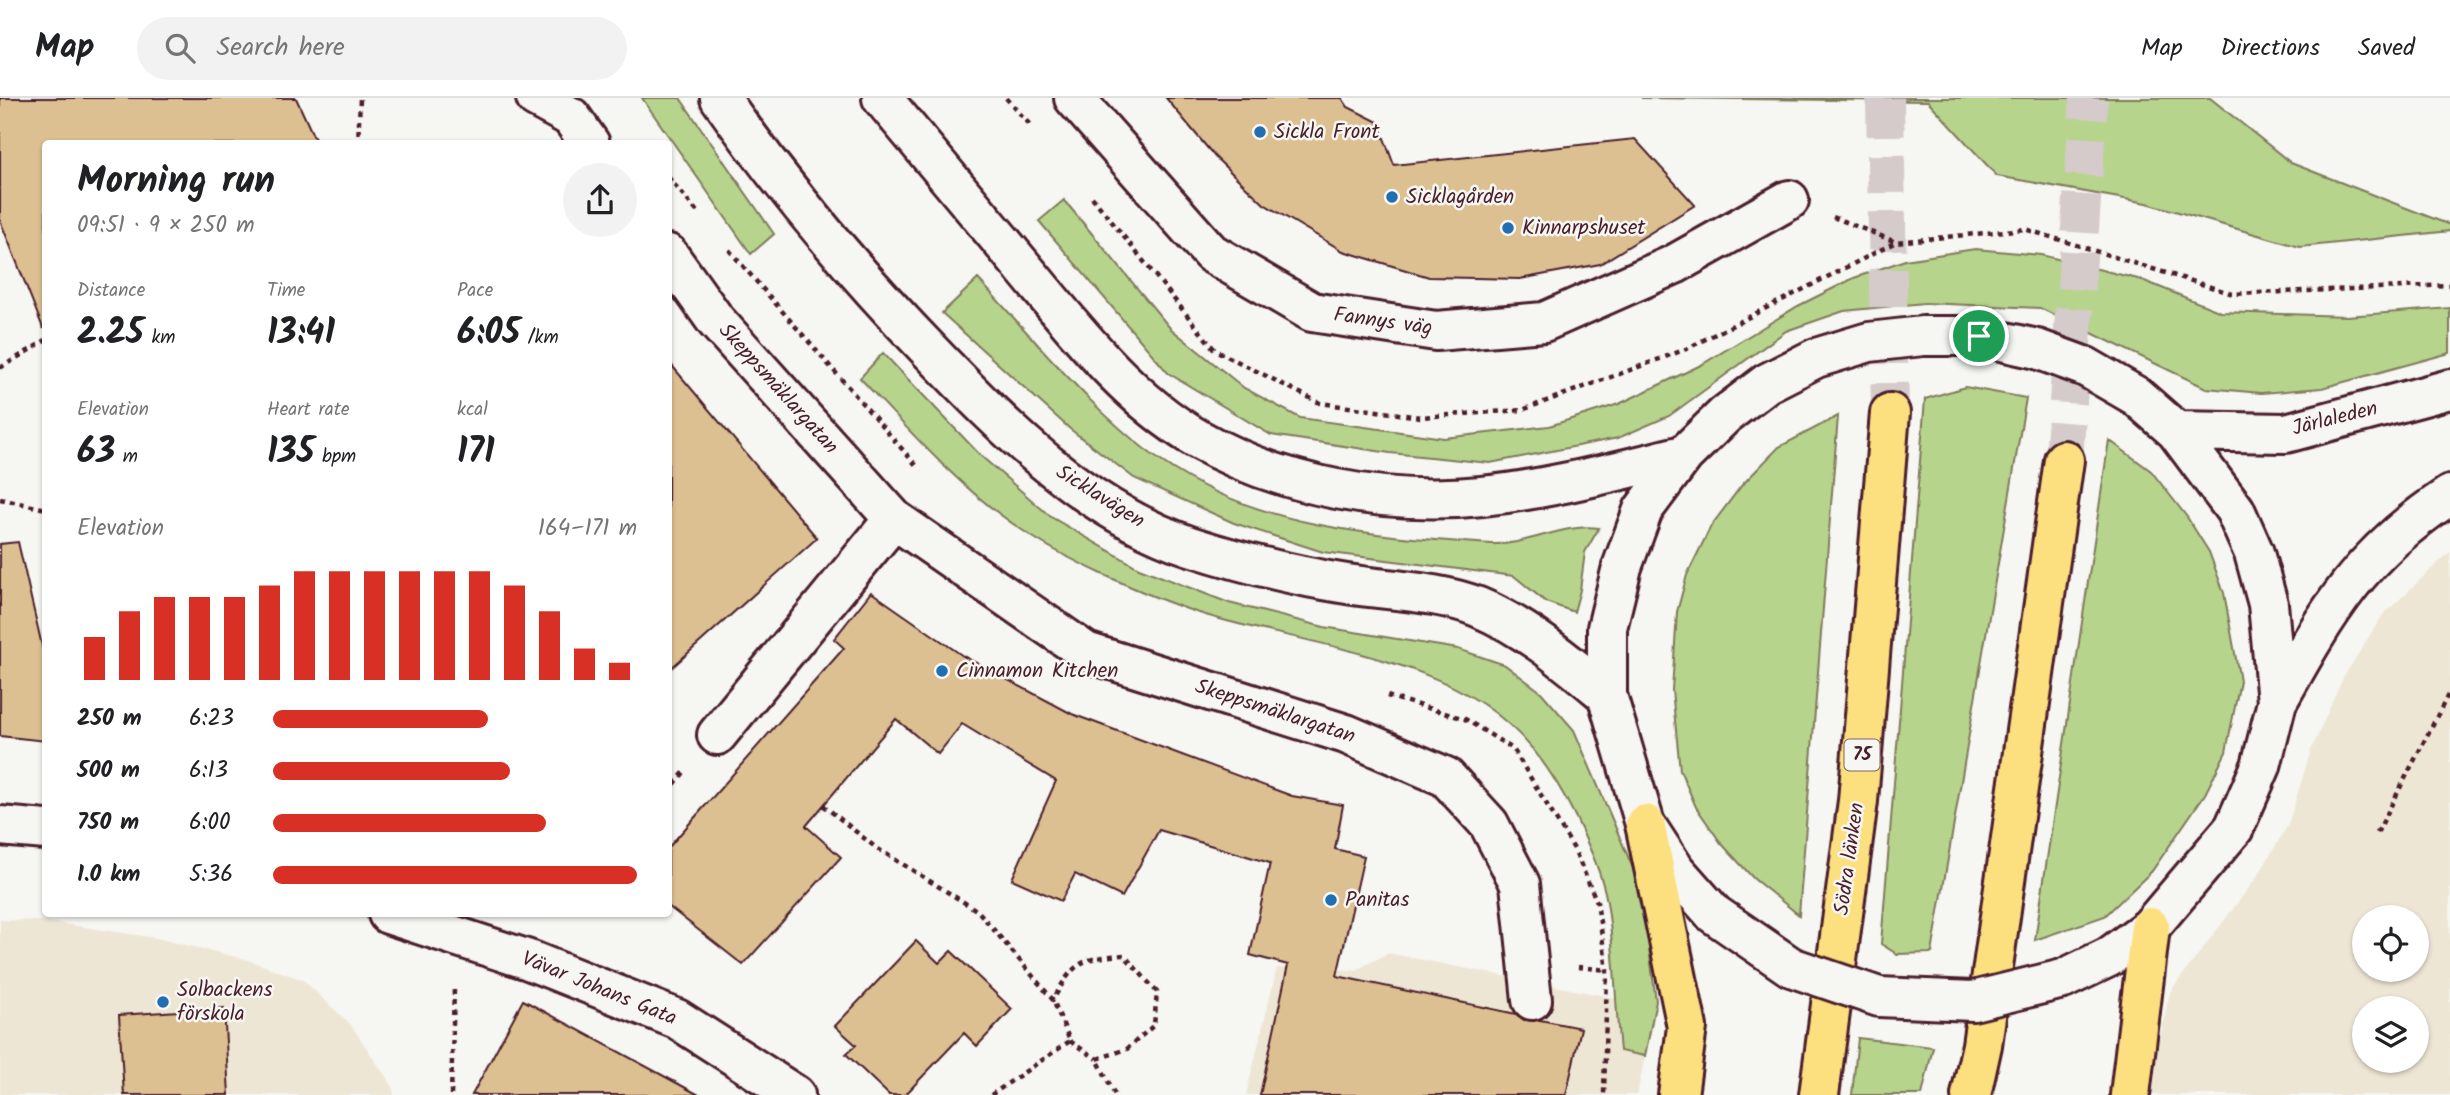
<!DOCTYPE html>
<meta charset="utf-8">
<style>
body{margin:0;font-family:Kalam,sans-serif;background:#f2f2f2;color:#202124;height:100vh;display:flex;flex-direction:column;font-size:26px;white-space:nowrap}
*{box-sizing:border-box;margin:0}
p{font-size:23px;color:#757577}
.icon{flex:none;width:38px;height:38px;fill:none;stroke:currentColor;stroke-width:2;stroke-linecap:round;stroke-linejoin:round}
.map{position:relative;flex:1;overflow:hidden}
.panel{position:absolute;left:42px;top:42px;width:630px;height:777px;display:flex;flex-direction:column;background:#fff;border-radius:7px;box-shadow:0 2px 5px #0004}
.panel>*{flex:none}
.tools{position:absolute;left:2352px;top:807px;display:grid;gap:14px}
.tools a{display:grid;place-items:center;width:77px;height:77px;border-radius:50%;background:#fff;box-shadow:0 2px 5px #0004;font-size:35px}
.pin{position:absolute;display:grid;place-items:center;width:60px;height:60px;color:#fff;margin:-30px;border:4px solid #fff;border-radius:50%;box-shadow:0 2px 7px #0007}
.round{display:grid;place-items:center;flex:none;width:74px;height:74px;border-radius:37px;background:#f2f2f2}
.overview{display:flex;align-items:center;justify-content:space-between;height:119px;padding:0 35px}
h1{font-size:38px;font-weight:700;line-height:52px}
.figures{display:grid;grid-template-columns:repeat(3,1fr);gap:10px;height:119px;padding:7px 35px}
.figures div{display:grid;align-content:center}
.figures b{font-size:35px;font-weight:700}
.figures small{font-size:19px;font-weight:400}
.figures p{font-size:19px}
.chart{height:196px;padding:14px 35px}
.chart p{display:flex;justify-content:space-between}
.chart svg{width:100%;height:126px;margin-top:7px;stroke:#d93025;stroke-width:6}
ul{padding:0 35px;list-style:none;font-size:23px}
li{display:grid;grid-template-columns:112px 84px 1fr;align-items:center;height:52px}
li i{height:18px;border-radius:9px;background:#d93025}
header{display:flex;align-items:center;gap:42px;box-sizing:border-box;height:98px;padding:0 35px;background:#fff;border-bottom:2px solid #e0e0e0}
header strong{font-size:33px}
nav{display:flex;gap:38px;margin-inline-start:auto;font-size:24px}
.search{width:490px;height:63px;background:#f2f2f2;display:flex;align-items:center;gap:18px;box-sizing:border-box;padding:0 24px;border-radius:38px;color:#757577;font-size:26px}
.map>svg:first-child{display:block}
.built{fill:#eee6d5;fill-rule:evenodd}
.green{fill:#b7d48d;stroke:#807a5c;stroke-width:2}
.building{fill:#ddc091;stroke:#4a1f2b;stroke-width:2}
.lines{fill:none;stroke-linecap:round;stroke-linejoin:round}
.highway-tunnel{stroke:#d4cbca;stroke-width:38;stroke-dasharray:38 19;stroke-linecap:butt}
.street-casing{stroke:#4a1f2b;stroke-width:44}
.secondary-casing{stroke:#4a1f2b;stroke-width:44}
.highway-casing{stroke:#4a1f2b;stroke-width:44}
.path{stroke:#4a1f2b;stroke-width:4.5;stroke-dasharray:5 5;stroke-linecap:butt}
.street{stroke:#f6f6f2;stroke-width:38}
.secondary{stroke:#f6f6f2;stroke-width:38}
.highway{stroke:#fce080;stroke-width:38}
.secondary-bridge-casing{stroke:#4a1f2b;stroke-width:44;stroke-linecap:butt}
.secondary-bridge{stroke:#f6f6f2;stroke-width:38}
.poi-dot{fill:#1f6fb2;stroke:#f6f6f2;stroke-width:2.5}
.labels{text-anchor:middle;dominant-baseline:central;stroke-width:5;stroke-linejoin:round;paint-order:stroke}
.shield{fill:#f6f6f2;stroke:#7e6067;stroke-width:2}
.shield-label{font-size:19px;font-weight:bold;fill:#4a1f2b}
.poi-label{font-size:21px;fill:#4a1f2b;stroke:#f6f6f2;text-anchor:start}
.street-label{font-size:21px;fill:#4a1f2b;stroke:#f6f6f2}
</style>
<header>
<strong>Map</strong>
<div class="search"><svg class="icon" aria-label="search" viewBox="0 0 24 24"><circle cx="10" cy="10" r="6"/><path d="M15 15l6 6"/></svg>Search here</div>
<nav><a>Map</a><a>Directions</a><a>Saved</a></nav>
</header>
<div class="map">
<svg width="2450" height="997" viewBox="0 0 2450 997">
<rect width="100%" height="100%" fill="#f6f6f2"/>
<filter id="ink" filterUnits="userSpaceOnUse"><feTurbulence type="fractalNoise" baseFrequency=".0143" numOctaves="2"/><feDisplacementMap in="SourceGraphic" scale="14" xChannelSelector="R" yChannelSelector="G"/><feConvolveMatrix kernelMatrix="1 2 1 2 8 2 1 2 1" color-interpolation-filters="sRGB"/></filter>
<g filter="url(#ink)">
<path class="built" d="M2450 454V997H2147L2170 894 2257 779 2288 727 2311 652 2343 580 2382 518ZM2364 819H2417V872H2364ZM2364 910H2417V962H2364Z
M0 822 44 823 156 840 245 861 303 882 351 927 392 988 394 997H0Z
M1388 855 1615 900 1620 953 1645 958 1637 997H1246L1277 870 1356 872Z"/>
<path class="green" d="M642 0H680L774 136 751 156Z
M1641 0H2210L2291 65 2450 127V133L2300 149 2147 105 1997 78 1928 3Z
M1064 102 1170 230 1244 290 1300 320 1444 340 1549 328 1619 306 1701 267 1798 208 1854 180 1905 162 1975 151 2041 157 2142 182 2221 214 2347 218 2450 210V255L2322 290 2261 295 2206 290 2040 210 1924 205 1844 213 1786 233 1669 318 1618 340 1490 365 1390 355 1271 337 1168 275 1039 123Z
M978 181C1032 238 1097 319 1161 363 1259 431 1377 438 1491 446 1528 448 1561 425 1599 430L1585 454 1580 492 1574 514 1546 504 1514 478 1323 454 1234 425 1134 380 1070 331 942 215Z
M883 255 981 358 1051 419 1139 470 1229 505 1324 529 1458 551 1505 567 1541 594 1574 632 1641 789 1656 903 1645 958 1620 953C1615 904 1615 852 1607 804 1602 775 1588 746 1576 720 1522 610 1457 581 1344 551 1292 537 1238 529 1187 511 1137 493 1066 462 1022 432 960 391 911 334 860 280Z
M1965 289 2026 300 1932 855 1897 856 1881 846 1925 301Z
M1838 318 1799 817 1754 781 1721 745 1696 709 1680 672 1672 592 1677 514 1687 477 1711 428 1742 387 1779 349Z
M2109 342 2151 373 2187 419 2209 454 2224 495 2240 583 2226 654 2205 696 2152 773 2105 818 2035 842Z
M1858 940 1933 949 1922 997H1852Z"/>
<path class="building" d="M0 0H296L317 46H46V230H43L0 122Z
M1166 0H1342L1348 9 1378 24 1394 67 1635 41 1695 107 1600 166 1520 181 1429 179 1343 153 1264 106 1215 59Z
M668 263 817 440 668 573Z
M18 444 46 565V643L0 638V446Z
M871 494 963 558 1072 616 1292 698 1343 707 1335 751 1364 758 1337 878 1516 916 1524 922H1540L1581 930 1566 997H1260L1288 867 1250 857 1270 765 1159 732 1122 799 1075 776 1061 803 1012 781 1056 683 962 626 938 656 896 621 806 728 841 759 743 867 668 808V750L844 550 834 541Z
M916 843 939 865 951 853 1012 911 977 948 964 935 905 997H889L846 956 856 947 835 928Z
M523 902 699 997H472Z
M224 910 229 997H124L119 917Z"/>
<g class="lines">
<path class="highway-tunnel" d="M1885 0 1890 315
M2064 362 2089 0"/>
<defs>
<path id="street" d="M536 0 571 19 590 46
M1074 0 1211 155 1312 214 1436 233 1544 224 1675 166 1789 102
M668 156 716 223 894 421 1086 554 1346 636 1446 679 1489 726 1520 786 1532 902
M717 637 894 421
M0 728 46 732
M388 816 529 862 677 921 795 997"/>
<path id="secondary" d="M720 0C783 90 854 174 930 253 1004 330 1085 413 1190 448 1240 464 1295 478 1347 486 1390 493 1438 493 1478 509 1526 529 1567 564 1607 597
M882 0C930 58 979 116 1027 174 1077 234 1128 300 1196 340 1280 388 1387 408 1482 398 1550 391 1617 373 1684 357
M2176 333 2286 335 2450 291
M2277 604C2329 511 2359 457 2450 397
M1714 816 1675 772 1645 726 1607 597V530L1622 469 1643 412 1684 357 1725 317 1767 285 1816 260 1869 244 1923 238H1979L2037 251 2086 269 2136 298 2176 333 2235 412 2254 455 2268 506 2277 604 2261 668 2234 730 2150 829 2109 859 2063 881"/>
<path id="highway" d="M1645 726 1687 929 1678 997
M1819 997 1858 703 1890 315
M1971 997 1982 947 2064 362
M2130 997 2150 829"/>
</defs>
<use href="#street" class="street-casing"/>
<use href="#secondary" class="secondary-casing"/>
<use href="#highway" class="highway-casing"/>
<path class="path" d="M1006 0 1031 28
M358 46 360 0
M668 79 699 116
M1092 99 1215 252 1320 305 1420 319 1522 312 1684 252 1896 144 2025 131 2233 196 2450 187
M1833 119 1896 144
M729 152 916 367
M0 270 46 242
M0 401 46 411
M1387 598 1465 621 1513 651 1574 751 1597 804 1607 872 1604 997
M668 694 686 672
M823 707 875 749 978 813 1053 902C1074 864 1080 860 1124 857L1157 894 1154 927 1127 951 1097 961 1115 997
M2377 735 2450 593
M1578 869 1607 872
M1070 943 1097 961
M451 997 454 890
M991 997 1070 943 1053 902"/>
<use href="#street" class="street"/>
<use href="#secondary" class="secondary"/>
<use href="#highway" class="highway"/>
<defs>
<path id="secondary-bridge" d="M1714 816 1791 869 1879 899 1973 903 2063 881"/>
</defs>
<use href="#secondary-bridge" class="secondary-bridge-casing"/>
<use href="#secondary-bridge" class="secondary-bridge"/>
</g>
</g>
<g class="poi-dot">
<circle cx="1260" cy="34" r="7"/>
<circle cx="1392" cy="99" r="7"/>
<circle cx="1508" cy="130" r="7"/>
<circle cx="942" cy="573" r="7"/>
<circle cx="1331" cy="802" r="7"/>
<circle cx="163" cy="904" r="7"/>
</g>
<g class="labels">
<rect class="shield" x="1844.5" y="641.5" width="35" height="31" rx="5"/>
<g class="shield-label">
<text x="1862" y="657">75</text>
</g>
<g class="poi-label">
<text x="1274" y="34">Sickla Front</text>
<text x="1406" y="99">Sicklagården</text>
<text x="1522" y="130">Kinnarpshuset</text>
<text x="956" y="573">Cinnamon Kitchen</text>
<text x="1345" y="802">Panitas</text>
<text x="177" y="892">Solbackens<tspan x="177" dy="24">förskola</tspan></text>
</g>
<g class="street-label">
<text transform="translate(1383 224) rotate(8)">Fannys väg</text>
<text transform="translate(778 291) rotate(48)">Skeppsmäklargatan</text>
<text transform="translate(2335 321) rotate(-14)">Järlaleden</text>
<text transform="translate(1100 399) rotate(32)">Sicklavägen</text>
<text transform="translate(1275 614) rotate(18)">Skeppsmäklargatan</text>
<text transform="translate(1850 761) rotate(-82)">Södra länken</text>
<text transform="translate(599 891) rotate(22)">Vävar Johans Gata</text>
</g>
</g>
</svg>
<div class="tools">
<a><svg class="icon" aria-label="locate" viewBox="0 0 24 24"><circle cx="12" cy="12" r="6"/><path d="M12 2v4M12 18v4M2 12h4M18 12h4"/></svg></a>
<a><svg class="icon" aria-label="layers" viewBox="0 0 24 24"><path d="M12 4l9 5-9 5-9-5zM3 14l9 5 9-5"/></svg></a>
</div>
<div class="pin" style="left:1979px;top:238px;background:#1e9e55"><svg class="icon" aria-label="arrive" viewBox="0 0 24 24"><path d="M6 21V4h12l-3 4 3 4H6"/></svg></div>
<section class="panel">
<div class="overview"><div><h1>Morning run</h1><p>09:51 · 9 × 250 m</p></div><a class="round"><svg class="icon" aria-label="share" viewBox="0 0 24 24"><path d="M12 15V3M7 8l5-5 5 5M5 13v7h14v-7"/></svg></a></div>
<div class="figures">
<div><p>Distance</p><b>2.25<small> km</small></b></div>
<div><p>Time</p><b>13:41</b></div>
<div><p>Pace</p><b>6:05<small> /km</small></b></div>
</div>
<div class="figures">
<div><p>Elevation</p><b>63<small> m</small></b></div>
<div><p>Heart rate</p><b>135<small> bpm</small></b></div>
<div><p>kcal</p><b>171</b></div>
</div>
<div class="chart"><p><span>Elevation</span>164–171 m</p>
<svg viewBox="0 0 160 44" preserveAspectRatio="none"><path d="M5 44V29M15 44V20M25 44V15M35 44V15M45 44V15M55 44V11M65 44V6M75 44V6M85 44V6M95 44V6M105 44V6M115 44V6M125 44V11M135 44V20M145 44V33M155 44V38"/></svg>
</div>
<ul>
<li><b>250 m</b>6:23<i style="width:59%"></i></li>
<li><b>500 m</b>6:13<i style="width:65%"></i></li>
<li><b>750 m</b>6:00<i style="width:75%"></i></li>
<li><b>1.0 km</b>5:36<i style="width:100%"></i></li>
</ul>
</section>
</div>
